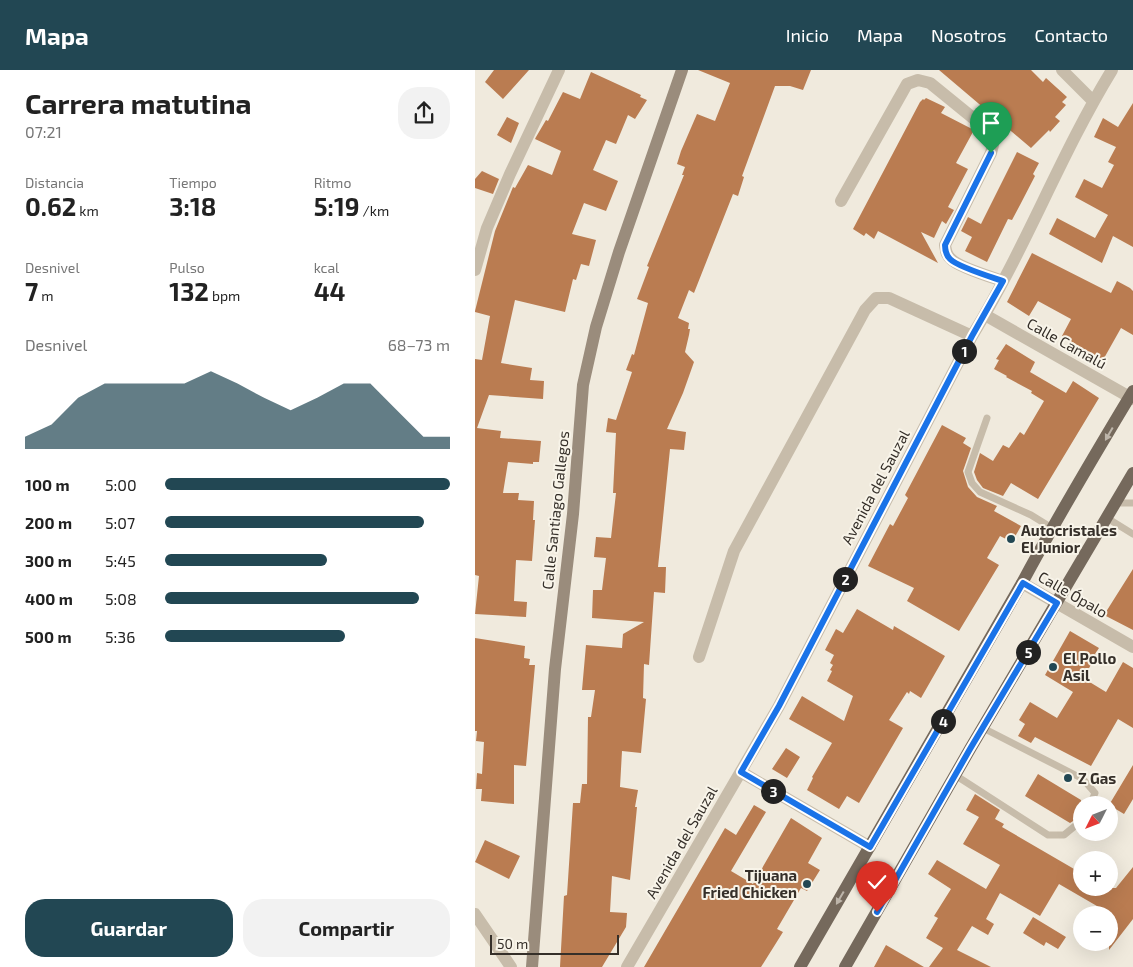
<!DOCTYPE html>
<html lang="es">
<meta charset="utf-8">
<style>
body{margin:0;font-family:"Exo 2",sans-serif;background:#f2f2f2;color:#222;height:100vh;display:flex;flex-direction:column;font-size:19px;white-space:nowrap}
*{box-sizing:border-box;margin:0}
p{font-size:16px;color:#767676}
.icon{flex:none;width:28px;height:28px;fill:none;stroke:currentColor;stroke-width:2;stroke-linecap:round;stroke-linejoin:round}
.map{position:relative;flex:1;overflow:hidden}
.details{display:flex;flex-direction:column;background:#fff;width:475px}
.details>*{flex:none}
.needle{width:32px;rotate:228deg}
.buttons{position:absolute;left:598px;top:726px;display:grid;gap:10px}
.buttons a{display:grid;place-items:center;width:45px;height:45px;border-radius:50%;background:#fff;box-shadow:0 5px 20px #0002;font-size:25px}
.scale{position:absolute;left:15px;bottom:12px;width:129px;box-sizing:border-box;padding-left:5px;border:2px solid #352f29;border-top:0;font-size:14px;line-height:18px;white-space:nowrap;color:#352f29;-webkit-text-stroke:4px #f8f4e9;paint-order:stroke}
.pin{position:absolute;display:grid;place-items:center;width:42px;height:42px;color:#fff;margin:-51px -21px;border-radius:50% 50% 50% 0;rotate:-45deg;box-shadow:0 0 5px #0007}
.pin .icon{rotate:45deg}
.km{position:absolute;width:25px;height:25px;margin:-12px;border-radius:50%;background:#222;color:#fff;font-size:14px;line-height:25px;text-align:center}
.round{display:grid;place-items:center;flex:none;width:52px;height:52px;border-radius:20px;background:#f2f2f2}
.summary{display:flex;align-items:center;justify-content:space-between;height:85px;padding:0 25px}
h1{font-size:28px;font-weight:700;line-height:38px}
.figures{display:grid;grid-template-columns:repeat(3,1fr);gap:8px;height:85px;padding:5px 25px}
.figures div{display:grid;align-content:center}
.figures b{font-size:25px;font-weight:700}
.figures small{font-size:14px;font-weight:400}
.figures p{font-size:14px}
.chart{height:140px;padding:10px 25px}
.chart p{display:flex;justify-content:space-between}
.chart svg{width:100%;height:90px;margin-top:5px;fill:#224753;opacity:.7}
.primary-button{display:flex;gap:10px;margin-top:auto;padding:10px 25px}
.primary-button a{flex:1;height:58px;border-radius:20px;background:#224753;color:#fff;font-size:20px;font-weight:700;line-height:58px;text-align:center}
.primary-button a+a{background:#f2f2f2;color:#222}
ul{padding:0 25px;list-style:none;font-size:16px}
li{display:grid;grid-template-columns:80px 60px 1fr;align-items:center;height:38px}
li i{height:12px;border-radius:6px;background:#224753}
header{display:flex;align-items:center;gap:30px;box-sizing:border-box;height:70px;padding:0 25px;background:#224753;color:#fff}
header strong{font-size:24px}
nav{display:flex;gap:28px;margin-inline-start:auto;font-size:18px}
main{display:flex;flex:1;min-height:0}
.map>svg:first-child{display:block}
.building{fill:#ba7c51}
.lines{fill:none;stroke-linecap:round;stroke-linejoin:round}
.lane{stroke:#c7bcaa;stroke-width:7}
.street{stroke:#c7bcaa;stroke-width:12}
.secondary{stroke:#9a8c7c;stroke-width:12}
.primary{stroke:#75695c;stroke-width:12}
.oneway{fill:#bdb5aa}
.route-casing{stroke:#fff;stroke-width:10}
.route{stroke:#1a73e8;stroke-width:6}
.poi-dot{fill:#224753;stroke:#f8f4e9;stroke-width:2}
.labels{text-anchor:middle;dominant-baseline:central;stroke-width:4;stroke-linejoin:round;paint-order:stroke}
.street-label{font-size:15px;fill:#352f29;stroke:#f8f4e9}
.poi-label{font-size:15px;font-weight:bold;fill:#352f29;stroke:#f8f4e9;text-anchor:start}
</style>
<header>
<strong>Mapa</strong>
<nav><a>Inicio</a><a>Mapa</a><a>Nosotros</a><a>Contacto</a></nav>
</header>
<main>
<section class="details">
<div class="summary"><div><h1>Carrera matutina</h1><p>07:21</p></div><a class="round"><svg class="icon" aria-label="share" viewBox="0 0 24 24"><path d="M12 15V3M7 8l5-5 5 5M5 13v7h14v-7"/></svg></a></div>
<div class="figures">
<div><p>Distancia</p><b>0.62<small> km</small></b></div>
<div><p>Tiempo</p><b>3:18</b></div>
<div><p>Ritmo</p><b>5:19<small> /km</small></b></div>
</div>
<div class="figures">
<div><p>Desnivel</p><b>7<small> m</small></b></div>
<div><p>Pulso</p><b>132<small> bpm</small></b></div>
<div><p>kcal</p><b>44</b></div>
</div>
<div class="chart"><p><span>Desnivel</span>68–73 m</p>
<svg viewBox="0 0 160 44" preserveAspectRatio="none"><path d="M0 44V38L10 32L20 19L30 12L40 12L50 12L60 12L70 6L80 12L90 19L100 25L110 19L120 12L130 12L140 25L150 38L160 38V44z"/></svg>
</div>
<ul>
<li><b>100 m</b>5:00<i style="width:100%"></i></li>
<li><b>200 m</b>5:07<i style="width:91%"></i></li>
<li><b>300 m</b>5:45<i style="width:57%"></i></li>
<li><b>400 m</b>5:08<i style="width:89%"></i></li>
<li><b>500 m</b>5:36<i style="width:63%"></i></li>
</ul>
<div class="primary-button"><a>Guardar</a><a>Compartir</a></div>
</section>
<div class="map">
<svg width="658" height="897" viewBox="0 0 658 897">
<rect width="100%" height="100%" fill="#f0eadd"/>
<path class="building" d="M19 0H54L28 29 10 12Z
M223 0H336L328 20 315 16H300L267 106 269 107 263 126 258 124 219 223 214 220 203 248 214 253 213 259H215L214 265 210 282 219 292 208 323 192 359 211 362 209 380 195 379 183 497H191L190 523 179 522 174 595 169 594 168 628 171 629 166 683 147 681 145 717 163 720 160 737H162L155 810 137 806 135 842 152 843 151 857 127 897H85L89 826 92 825 98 733H105L107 714H112L113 647H116L120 620H107L111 575 147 578 148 564 169 552 117 548 118 520H127L131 488 119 487 121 467 136 468 141 423H138L141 363 131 362 133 348 141 350 157 302 151 300 157 284 159 285 173 233 162 229 174 197 172 196 209 105H207L210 97 202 94 206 81 222 44 240 51 255 13Z
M464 0H556L568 12 571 8 592 27 587 32 591 35 580 47 585 51 575 62 574 60 556 78Z
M116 2 166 25 165 27 172 30 160 49 153 45 141 74 131 70 118 100 143 111 131 141 109 133 97 164 121 170 114 196 106 194 101 210 98 209 90 242 40 230 26 293 57 298 55 310 69 311 68 329 14 325 2 358 26 361 25 368 66 371 64 392H58V394L33 392 28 423H44L43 430 59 431 58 450H60L57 491 41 490 39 531 52 532 51 547 0 544 4 506 0 505V289L7 290 15 246 0 242V241L20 161 38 117 40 118 53 95 77 105 86 81 60 69 61 67 71 50 73 51 88 22 105 29Z
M451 28 470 37 466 43 499 60 481 93 493 99 473 137 479 140 471 154 467 151 459 168 446 162 463 193 403 161 399 169 391 163 389 166 378 159 445 32 448 29 449 30Z
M658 33V177L638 166 627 193 574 164 582 148 620 168 633 145 600 127 609 109 627 118 639 95 633 92 641 77 619 67 628 48 643 57Z
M32 47 44 53 36 73 22 65Z
M542 82 564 93 558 104 560 106 545 135 537 150 533 149 512 192 490 181 497 167 486 161 493 147 506 154Z
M7 101 24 109 18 124 0 118V109Z
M557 183 636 223 642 211 655 218 658 221V265L646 258 628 290 587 266 596 249 563 231 554 246 532 232Z
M531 274 560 292 555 302 591 323 598 311 624 328 563 429 536 413 528 426 508 418 502 410 499 402 505 383 518 391 528 375 534 378 545 362 549 365 569 331 556 323 557 321 531 307 532 306 519 299 524 290 521 289Z
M467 355 491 368 488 373 496 378 488 401 493 417 502 427 522 436 519 441 546 456 537 472 525 466 512 488 524 495 484 561 432 531 439 518 393 496 415 454 418 456 433 428 430 425Z
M658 499V560L629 545Z
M382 539 418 560 419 556 470 586 446 628 435 621 434 624 432 622 414 650 428 658 384 733 372 726 364 739 332 720 338 708 337 707 357 673 314 649 327 626 369 651 378 626 352 611 357 601 355 600 358 595 355 593 359 585 350 580 361 559 368 563Z
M595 561 624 578 620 584 622 585 608 608 631 622 648 592 658 598V658L643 649 616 696 560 667 556 673 543 666 550 654 544 650 555 632 582 648 598 622 570 605Z
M0 568 50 576 49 588 55 589 54 595H60L51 696 39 695V734L6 731 7 719H1L2 703 7 704 9 672 1 671 2 661H0Z
M311 678 325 687 312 708 297 699Z
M658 695V729L649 744 634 735Z
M563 704 606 730V746L595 753 550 726Z
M500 724 525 740 520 749 529 754 527 757 606 803V818H641L658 797V849L634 880V843L584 814 565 846 525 823 511 849 519 854 513 865 497 856 482 880 516 897H454L468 878 451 868 463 848 459 846 476 819 453 804 462 790 511 819 525 795 488 774 504 747 491 740Z
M279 735 291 742 256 801 278 814 316 748 347 768 333 793 345 800 332 821 326 818 302 859 308 862 286 897H169L250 758 261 765Z
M10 770 45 786 34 809 0 792Z
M558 847 591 867 583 879 571 872 569 876 548 863Z
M411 875 449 897H399Z"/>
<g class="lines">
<path class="lane" d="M512 348 493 402 497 413 505 422 556 445 577 458
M640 433H658
M632 448 658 464
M508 658 608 709 620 723 615 735
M480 705 573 765H589L606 751"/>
<path class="street" d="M587 0 618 31
M366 131 432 14 443 10 455 13 514 61 518 75 516 83 470 175C471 181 471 185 476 189 483 197 516 207 528 211
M0 200 12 158 35 104 84 0
M510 245 658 329
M547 513 658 577
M224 587 259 481 390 240 401 228H414L497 266
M266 702 395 777
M0 844 36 897
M152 897 304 636 497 266C550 180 585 85 637 0"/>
<path class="secondary" d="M57 897 80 599 98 444 108 315 121 257 144 182 207 0"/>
<path class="primary" d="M325 897 547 513C582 448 620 384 658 321
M370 897 495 679 658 403"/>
</g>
<defs><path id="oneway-solid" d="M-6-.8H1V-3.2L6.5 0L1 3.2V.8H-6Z" transform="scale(1.25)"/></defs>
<g class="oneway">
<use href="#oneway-solid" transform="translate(634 364) rotate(120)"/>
<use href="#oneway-solid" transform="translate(365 828) rotate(120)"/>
</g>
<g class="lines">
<defs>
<path id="route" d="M402 842 495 679 582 533 548 513 395 777 266 702 304 636 497 266 528 211C516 207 483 197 475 189 471 185 470 181 470 175L516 83"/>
</defs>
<use href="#route" class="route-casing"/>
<use href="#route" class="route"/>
</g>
<g class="poi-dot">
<circle cx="536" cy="469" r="5"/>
<circle cx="578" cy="597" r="5"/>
<circle cx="593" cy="708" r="5"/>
<circle cx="332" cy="814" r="5"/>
</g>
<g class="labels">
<g class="street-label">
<text transform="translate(592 273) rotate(29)">Calle Camalú</text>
<text transform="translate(400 417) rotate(-62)">Avenida del Sauzal</text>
<text transform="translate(80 440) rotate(-84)">Calle Santiago Gallegos</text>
<text transform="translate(598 524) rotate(30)">Calle Ópalo</text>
<text transform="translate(206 772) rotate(-60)">Avenida del Sauzal</text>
</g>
<g class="poi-label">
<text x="546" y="460">Autocristales<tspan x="546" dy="17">El Junior</tspan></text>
<text x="588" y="588">El Pollo<tspan x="588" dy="17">Asil</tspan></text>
<text x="603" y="708">Z Gas</text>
<text x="322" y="805" text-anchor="end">Tijuana<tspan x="322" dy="17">Fried Chicken</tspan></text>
</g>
</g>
</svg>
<div class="buttons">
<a><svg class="needle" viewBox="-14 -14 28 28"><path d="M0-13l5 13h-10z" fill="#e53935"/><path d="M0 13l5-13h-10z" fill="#767676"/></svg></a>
<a>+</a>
<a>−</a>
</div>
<div class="scale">50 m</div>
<div class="pin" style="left:516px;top:83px;background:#1e9e55"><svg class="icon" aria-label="arrive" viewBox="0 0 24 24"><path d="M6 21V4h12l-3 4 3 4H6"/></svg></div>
<div class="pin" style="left:402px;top:842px;background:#d93025"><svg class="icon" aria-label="check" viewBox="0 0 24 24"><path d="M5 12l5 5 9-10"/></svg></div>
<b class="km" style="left:489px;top:281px">1</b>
<b class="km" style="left:370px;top:509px">2</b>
<b class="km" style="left:298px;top:721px">3</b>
<b class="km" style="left:468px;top:651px">4</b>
<b class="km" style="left:553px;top:582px">5</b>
</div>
</main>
